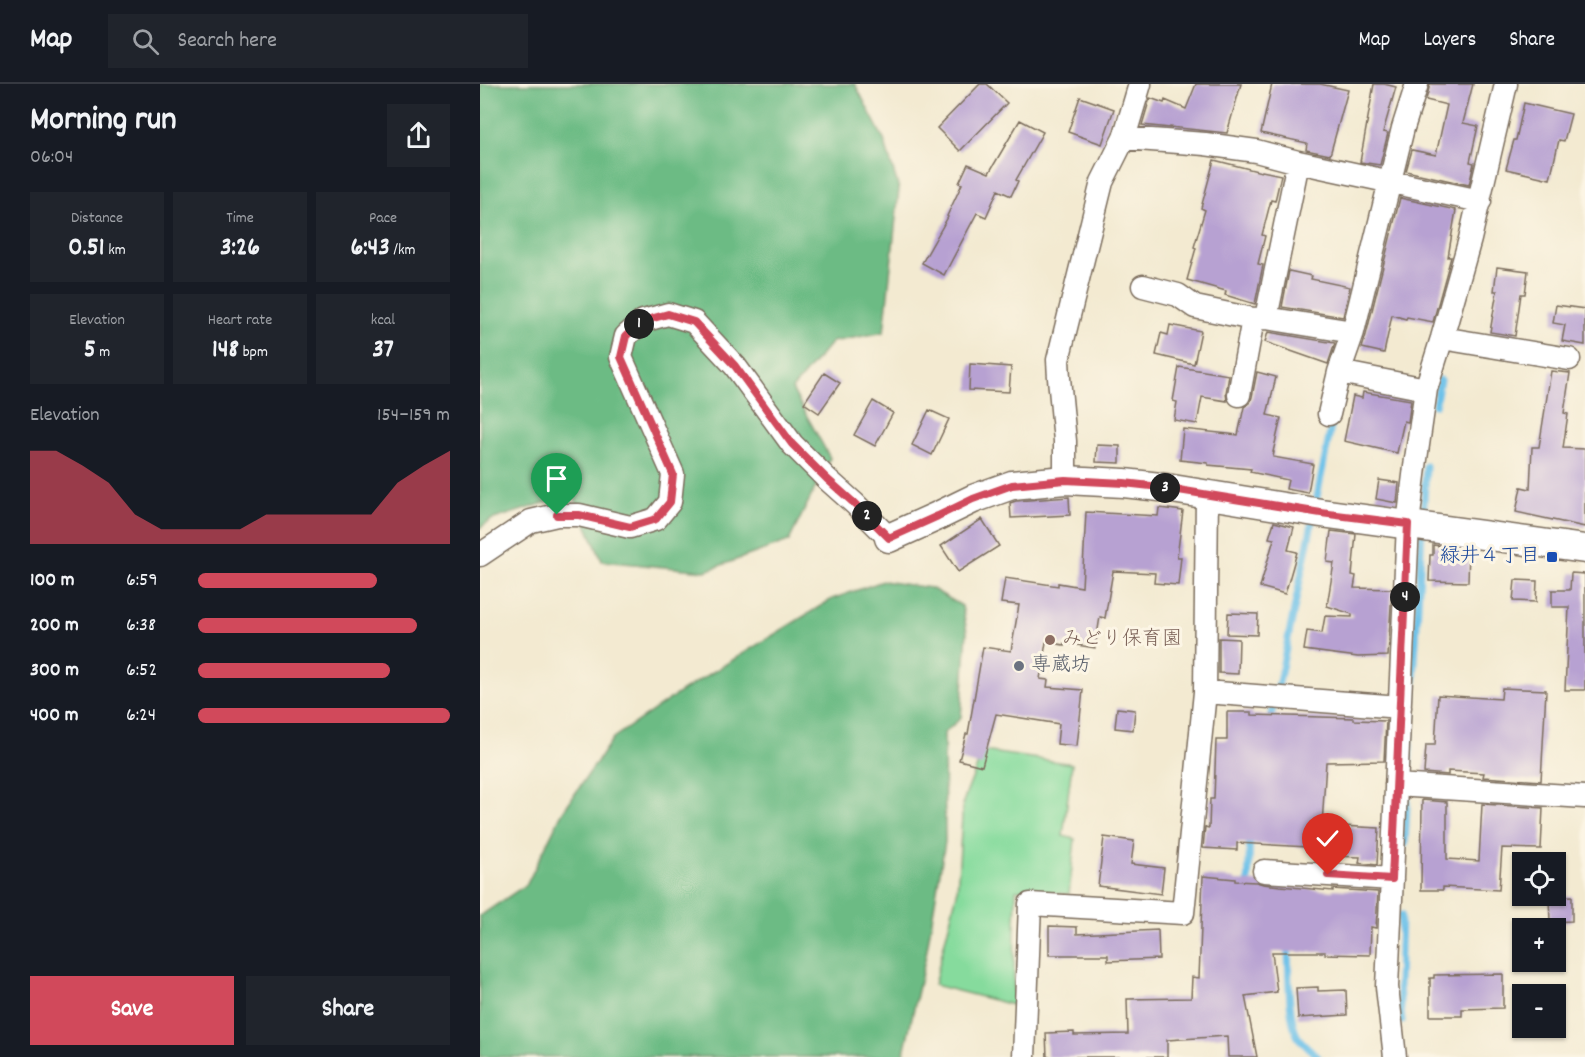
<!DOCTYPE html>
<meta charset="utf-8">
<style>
body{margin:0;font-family:Dekko,"Klee One",sans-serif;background:#20242c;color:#f1f3f6;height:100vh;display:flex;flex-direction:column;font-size:22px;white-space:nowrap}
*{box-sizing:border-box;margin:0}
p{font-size:20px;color:#9ea1a6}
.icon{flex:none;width:33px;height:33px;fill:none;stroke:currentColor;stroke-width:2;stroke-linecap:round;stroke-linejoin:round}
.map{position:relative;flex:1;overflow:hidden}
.side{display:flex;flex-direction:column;background:#171b24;width:480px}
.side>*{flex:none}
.tools{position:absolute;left:1032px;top:768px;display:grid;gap:12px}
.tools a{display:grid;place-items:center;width:54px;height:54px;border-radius:0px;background:#171b24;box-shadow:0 2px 4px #0004;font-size:30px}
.pin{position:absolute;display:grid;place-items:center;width:51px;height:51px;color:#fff;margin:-62px -26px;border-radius:50% 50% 50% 0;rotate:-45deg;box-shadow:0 0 6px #0007}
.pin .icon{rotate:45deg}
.km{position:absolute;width:30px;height:30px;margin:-15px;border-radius:50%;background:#222;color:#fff;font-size:16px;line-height:30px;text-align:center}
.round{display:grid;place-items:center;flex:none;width:63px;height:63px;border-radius:0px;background:#20242c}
.head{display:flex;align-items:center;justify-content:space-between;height:102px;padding:0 30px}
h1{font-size:33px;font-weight:800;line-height:45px}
.stats{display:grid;grid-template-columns:repeat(3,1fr);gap:9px;height:102px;padding:6px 30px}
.stats div{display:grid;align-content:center;border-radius:0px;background:#20242c;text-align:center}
.stats b{font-size:26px;font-weight:800}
.stats small{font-size:16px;font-weight:400}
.stats p{font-size:16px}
.chart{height:168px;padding:12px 30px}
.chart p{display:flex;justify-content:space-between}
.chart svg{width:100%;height:108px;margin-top:6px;fill:#d1495b;opacity:.7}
.primary-button{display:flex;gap:12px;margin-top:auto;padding:12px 30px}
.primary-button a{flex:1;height:69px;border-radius:0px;background:#d1495b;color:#fff;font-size:24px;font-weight:800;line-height:69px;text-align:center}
.primary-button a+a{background:#20242c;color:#f1f3f6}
ul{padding:0 30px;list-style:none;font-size:20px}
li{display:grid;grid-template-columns:96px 72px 1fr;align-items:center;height:45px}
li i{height:15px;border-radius:8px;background:#d1495b}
header{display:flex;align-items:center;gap:36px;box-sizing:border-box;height:84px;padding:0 30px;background:#171b24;border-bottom:2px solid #363941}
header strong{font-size:28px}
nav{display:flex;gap:33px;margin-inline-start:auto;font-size:21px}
.search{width:420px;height:54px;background:#20242c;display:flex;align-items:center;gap:15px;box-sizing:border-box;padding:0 21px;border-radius:0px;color:#9ea1a6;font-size:22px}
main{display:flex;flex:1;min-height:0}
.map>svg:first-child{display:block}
.green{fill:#86db9d;stroke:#60825e;stroke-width:1.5}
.forest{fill:#6cbb84;stroke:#547251;stroke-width:1.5}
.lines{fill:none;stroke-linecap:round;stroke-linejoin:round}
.stream{stroke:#6cc1e9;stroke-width:7}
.building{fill:#b7a1d2}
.minor-casing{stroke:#7b6d5d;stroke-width:25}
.tertiary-casing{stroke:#7b6d5d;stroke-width:31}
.minor{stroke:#fff;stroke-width:22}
.tertiary{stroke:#fff;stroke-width:28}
.route-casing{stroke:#fff;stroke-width:12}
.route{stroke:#d1495b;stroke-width:8}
.transit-dot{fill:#1a4fb4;stroke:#fcf5e5;stroke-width:2}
.education-dot{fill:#8d6e63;stroke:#fcf5e5;stroke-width:2}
.worship-dot{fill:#6b7280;stroke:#fcf5e5;stroke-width:2}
.labels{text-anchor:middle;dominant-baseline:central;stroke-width:6;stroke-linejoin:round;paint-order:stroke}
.transit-label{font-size:20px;fill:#164399;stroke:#fcf5e5;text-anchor:end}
.education-label{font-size:20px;fill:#785e54;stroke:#fcf5e5;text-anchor:start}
.worship-label{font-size:20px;fill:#5b616d;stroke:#fcf5e5;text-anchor:start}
</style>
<header>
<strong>Map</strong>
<div class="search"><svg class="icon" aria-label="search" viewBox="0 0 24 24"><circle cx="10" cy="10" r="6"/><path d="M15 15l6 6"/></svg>Search here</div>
<nav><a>Map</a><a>Layers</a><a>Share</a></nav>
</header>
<main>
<section class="side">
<div class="head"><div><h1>Morning run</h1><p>06:04</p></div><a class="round"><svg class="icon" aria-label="share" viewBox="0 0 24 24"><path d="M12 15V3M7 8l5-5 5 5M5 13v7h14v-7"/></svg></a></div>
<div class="stats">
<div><p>Distance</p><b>0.51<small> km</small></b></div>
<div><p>Time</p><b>3:26</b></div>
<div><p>Pace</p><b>6:43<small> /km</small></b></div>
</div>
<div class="stats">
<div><p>Elevation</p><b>5<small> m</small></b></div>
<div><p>Heart rate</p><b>148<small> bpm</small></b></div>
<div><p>kcal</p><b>37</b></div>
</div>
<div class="chart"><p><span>Elevation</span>154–159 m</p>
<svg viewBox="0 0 160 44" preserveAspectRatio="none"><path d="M0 44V6L10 6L20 12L30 19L40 32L50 38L60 38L70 38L80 38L90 32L100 32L110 32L120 32L130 32L140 19L150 12L160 6V44z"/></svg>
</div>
<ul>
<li><b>100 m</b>6:59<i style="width:71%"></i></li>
<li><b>200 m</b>6:38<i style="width:87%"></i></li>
<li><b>300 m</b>6:52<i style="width:76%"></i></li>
<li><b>400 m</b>6:24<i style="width:100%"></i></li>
</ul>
<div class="primary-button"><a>Save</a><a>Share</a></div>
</section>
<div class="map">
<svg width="1105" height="973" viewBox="0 0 1105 973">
<rect width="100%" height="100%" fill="#fcf5e5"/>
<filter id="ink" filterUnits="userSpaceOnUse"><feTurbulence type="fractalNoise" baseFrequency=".0167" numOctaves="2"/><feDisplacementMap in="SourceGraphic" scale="12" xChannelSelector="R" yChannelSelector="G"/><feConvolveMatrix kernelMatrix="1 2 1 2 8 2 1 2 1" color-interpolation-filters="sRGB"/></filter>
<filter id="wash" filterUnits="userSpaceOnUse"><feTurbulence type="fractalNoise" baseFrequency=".008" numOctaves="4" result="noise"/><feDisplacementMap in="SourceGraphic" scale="24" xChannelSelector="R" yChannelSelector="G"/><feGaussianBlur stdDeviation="1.35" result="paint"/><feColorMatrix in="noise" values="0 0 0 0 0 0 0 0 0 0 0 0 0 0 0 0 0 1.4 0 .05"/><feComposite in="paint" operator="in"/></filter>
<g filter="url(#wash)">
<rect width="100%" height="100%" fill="#f3ead1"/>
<path class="green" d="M503 667 592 680 583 752 595 755 589 810 536 806 533 921 454 901 477 809 483 718Z"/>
<path class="forest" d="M0 0H375L404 56 419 105 404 248 352 258 312 305 350 374 309 457 225 487 122 477 93 410 11 436 0 444Z
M403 497 451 504 482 522 487 548 481 634 464 649 465 758 446 871 423 973H0V832L47 800 82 729 133 654 202 607 352 515Z"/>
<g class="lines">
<path class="stream" d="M955 321 960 296
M835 423 851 343
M943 437 946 382
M789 640 797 608 833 434
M925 760 942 448
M768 805 770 751
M921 831 919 902 922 937
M808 860C809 883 807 934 818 953 823 960 832 967 838 973"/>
</g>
<g id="blocks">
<path class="building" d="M500 0H507L527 19 480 67 457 44Z
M716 0H761L747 49 690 43V44L662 41 670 14 684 19 685 16 706 25Z
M792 0H840L868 6 850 71 826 66 827 59 781 49Z
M894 0H904L916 3 903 48 908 49 900 81 880 78Z
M950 0H993L983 39 998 42 990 78 994 79 989 101 926 87 932 66 956 71 967 21 946 16Z
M600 13 634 25 622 60 588 48Z
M1044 19 1091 30 1084 57 1079 56 1070 95 1026 85 1034 56H1036Z
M540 36 563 48 536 96 538 97 531 112 518 106 506 133 497 129 464 191 442 179 468 133 467 132 482 100 479 99 488 80 509 89Z
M734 76 781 88 782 87 801 91 795 117 791 116 782 151 785 152 778 180 783 181 775 220 745 211 746 207 707 196 716 164 714 163 725 126 721 124Z
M920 114 976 126 968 173H971L953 238 927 233 926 235 912 231 904 269 882 264 886 251Z
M1017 183 1048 187 1045 210H1041L1035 252 1010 248 1017 207H1014Z
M809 187 832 192 831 195 870 203 863 233 802 223Z
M1076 221 1105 225V261L1082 257 1085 241 1073 239Z
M690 241 721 247 714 280 676 271 681 249 688 251Z
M788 248 855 259 848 280 785 258Z
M490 280 531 283 529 308 489 306Z
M699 283 749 291 746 309 747 317 722 313 717 340 694 336 697 318 693 317Z
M1071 287 1090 289 1084 329 1088 330 1083 364 1105 365V443L1036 428 1041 403 1050 405 1052 363H1059Z
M777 288 796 293 787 331 801 334 793 368H794L793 373 833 380 828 409 806 405 808 396 770 388 771 385 728 381V379L700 376 703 345 758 351 764 323 770 319 772 313Z
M344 289 360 299 339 329 324 319Z
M883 308 931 316 928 338 924 337 917 369 864 357 873 312 882 314Z
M393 317 413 329 395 362 374 351Z
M449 326 469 335 452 371 432 361Z
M617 361 640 362V379L616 378Z
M899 396 919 399 917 419 896 415Z
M589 413 590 431 531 434 530 419 536 417Z
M679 424 703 427 697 473H701L698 501 674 499 675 489 633 487 625 534 620 533 615 564 584 559V561L566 558 560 595 568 596 567 603 603 606 597 662 577 660 579 640 516 630 502 682 479 676 486 650H488L503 563 531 567 539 521 521 519 525 494 578 502V499L602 503 606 428 678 432Z
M502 435 519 462 478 488 461 462Z
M794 438 814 443 808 466 817 468 805 510 780 503 794 455 789 454Z
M851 447 876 450 872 491 876 492 874 504 912 505 908 572 878 573 824 566 827 547 842 549 845 532 872 533V530L847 522 854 479 847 478Z
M953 461 989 466 988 498 949 497 950 471H953Z
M1091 489 1105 490V606H1085L1089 523H1072V506H1090Z
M1035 496 1057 497 1056 518 1033 517Z
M748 529 778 530 777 551 747 550Z
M739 554 759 555 758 590 739 589Z
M1022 604 1066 606 1061 697 1003 693 1004 689 968 687V691L944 689 946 661H955L958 611 1021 615Z
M637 624 655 626 653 646 635 644Z
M747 628H772V631L874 634V636L906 637 904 677 846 678 842 741 899 744 897 781 879 779 880 773 852 772V767L828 766V763L757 759V766L723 764 725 743 729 744 730 715H734L736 656H747Z
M942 716 967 718V775L999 777 1002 720 1063 724 1061 765 1022 764 1019 806 963 803V806H941Z
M624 753 654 757 651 780 684 784 681 810 618 802Z
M723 792 755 795V797L776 798 783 800 800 802 853 807V805L898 808 896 844 891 843 890 871 845 870V868H792L797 908 765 912 777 973H748L747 952 687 956V973H567L566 949 594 948V951L648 950 647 915 711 914 712 893 719 894Z
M1092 812V837L1070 838 1069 813Z
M569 842 597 843V850L678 846 679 875 628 877V871H569Z
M1023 890V924L982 925V932H950V894H954V891Z
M838 903V907L866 906 867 931 818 934 816 904Z"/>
</g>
</g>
<g filter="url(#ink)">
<use href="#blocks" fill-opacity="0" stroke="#7b6d5d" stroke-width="1.5"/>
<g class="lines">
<defs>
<path id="minor" d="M644 54 725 60 776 67 818 78 1000 117
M663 202 698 211 715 223 773 235 786 234 873 248
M786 234 818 78
M962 254 1089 275
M859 288 946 305
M759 311 773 235
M849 330 859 288 873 248 923 44 937 0
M585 396V357L579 294 578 276 622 98 644 54 660 0
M0 471 51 437 77 431H99L150 443 176 435 190 418 193 390 141 273 146 252 163 237 188 230 214 238 255 282 312 360 347 395 375 420 409 454
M725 608 920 623
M916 701 1105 713
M784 787 912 795
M544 973 550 820 703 829 725 608 727 410
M915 973 907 903 928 440 936 375 946 305 962 254 990 155 1026 0"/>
<path id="tertiary" d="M409 454 458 432 493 415 532 401 585 396 644 399 680 403 841 429 1105 465"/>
</defs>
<use href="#minor" class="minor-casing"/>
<use href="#tertiary" class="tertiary-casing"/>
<use href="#minor" class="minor"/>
<use href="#tertiary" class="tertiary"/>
</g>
</g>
<g class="lines" filter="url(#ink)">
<defs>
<path id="route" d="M77 431H99L150 443 176 435 190 418 193 390 141 273 146 252 163 237 188 230 214 238 255 282 312 360 347 395 375 420 409 454 458 432 493 415 532 401 585 396 644 399 680 403 841 429 928 440 912 795 848 791"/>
</defs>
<use href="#route" class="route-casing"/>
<use href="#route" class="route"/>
</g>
<rect class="transit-dot" x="1066" y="467" width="12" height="12" rx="3"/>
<circle class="education-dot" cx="570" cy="556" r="6"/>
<circle class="worship-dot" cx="539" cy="582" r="6"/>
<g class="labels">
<g class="transit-label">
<text x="1060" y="473">緑井４丁目</text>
</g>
<g class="education-label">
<text x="582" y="556">みどり保育園</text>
</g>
<g class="worship-label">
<text x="551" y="582">専蔵坊</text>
</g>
</g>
</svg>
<div class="tools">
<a><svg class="icon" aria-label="locate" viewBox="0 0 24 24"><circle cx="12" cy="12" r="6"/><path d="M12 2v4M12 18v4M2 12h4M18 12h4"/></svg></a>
<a>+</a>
<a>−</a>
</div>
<div class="pin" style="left:77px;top:431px;background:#1e9e55"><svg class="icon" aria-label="arrive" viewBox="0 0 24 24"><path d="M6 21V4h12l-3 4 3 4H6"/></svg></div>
<div class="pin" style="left:848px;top:791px;background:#d93025"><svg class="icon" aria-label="check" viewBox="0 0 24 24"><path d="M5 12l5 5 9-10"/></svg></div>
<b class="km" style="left:159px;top:240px">1</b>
<b class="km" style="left:387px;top:432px">2</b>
<b class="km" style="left:685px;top:404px">3</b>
<b class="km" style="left:925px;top:513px">4</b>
</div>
</main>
